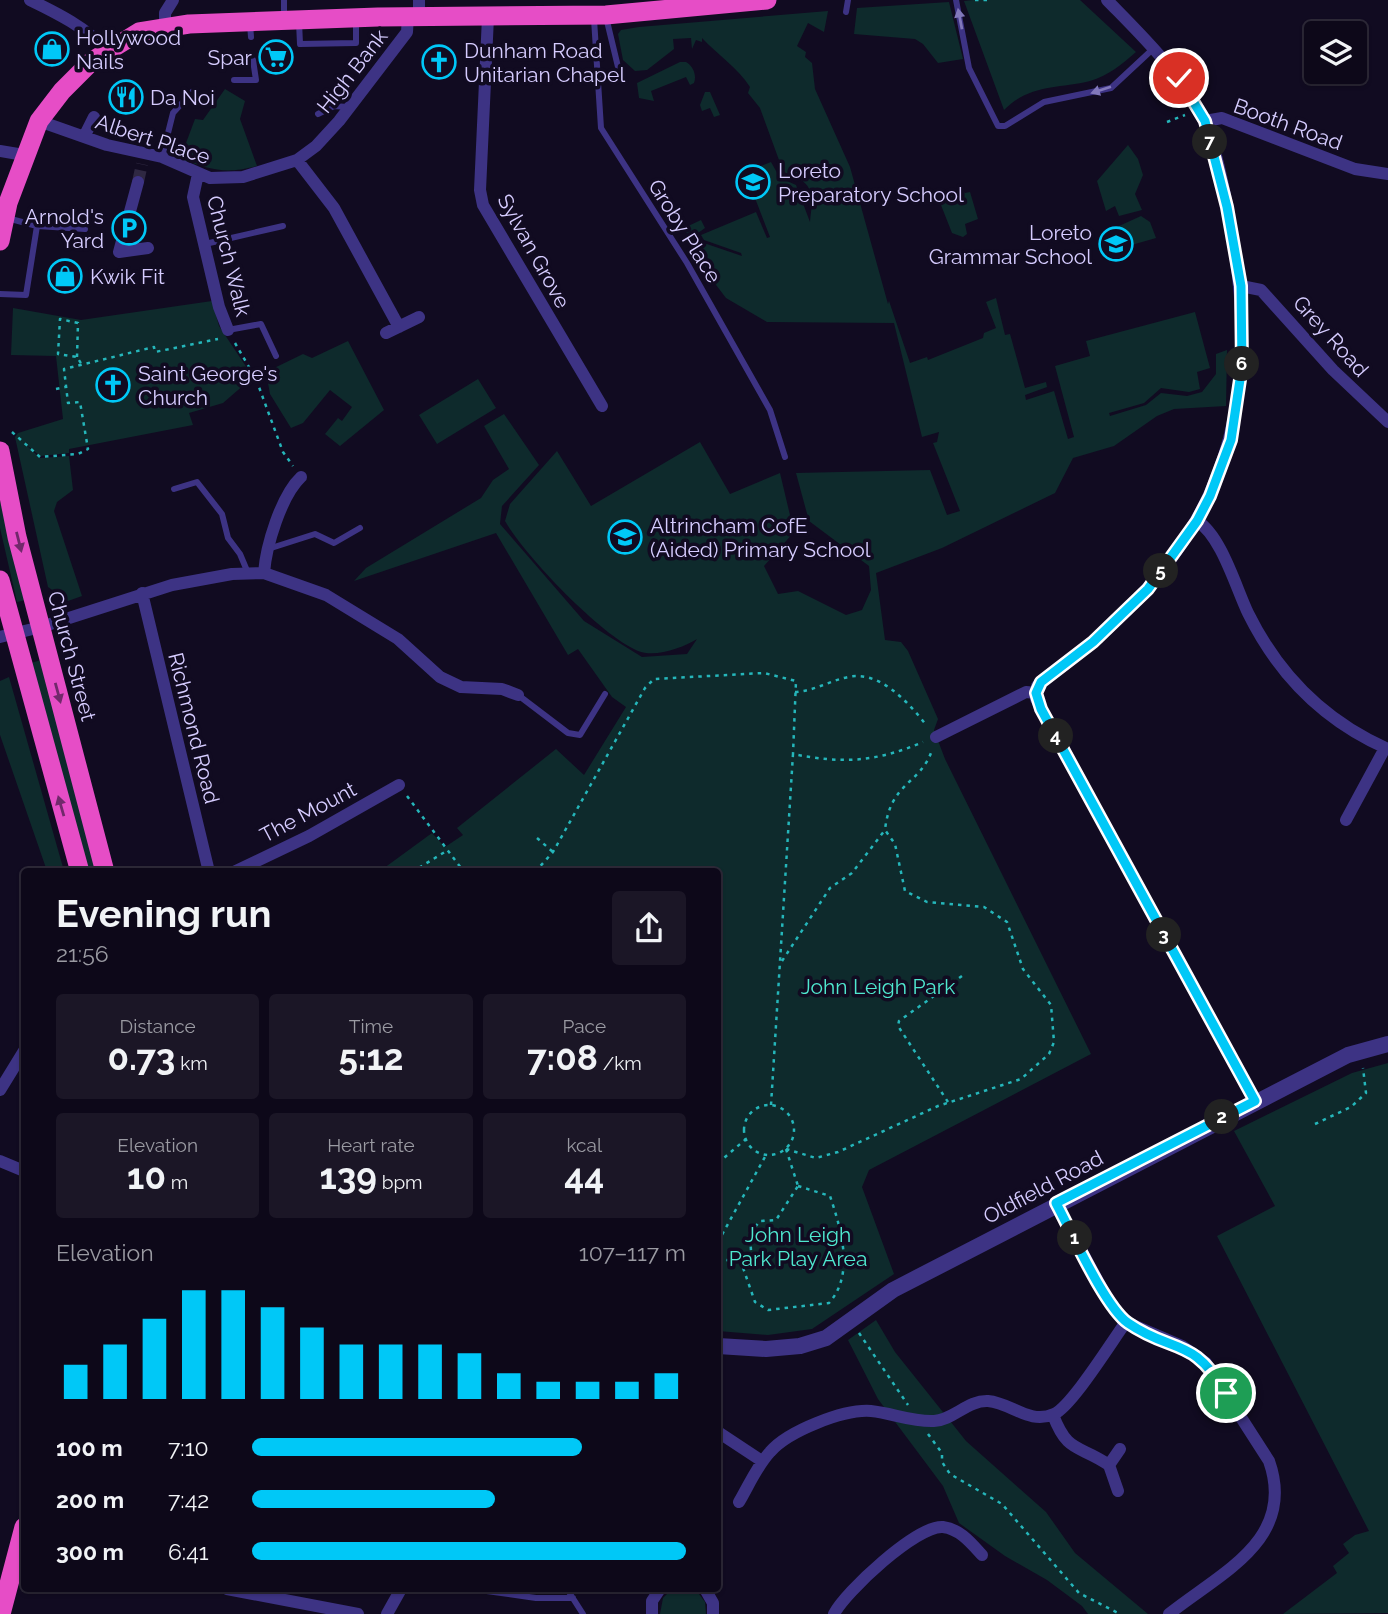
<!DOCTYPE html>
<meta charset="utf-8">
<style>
body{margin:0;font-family:Raleway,sans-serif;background:#1b1626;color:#f1f3f6;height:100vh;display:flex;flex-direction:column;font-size:26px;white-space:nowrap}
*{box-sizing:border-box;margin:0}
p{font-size:23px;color:#9a9aa2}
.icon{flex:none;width:38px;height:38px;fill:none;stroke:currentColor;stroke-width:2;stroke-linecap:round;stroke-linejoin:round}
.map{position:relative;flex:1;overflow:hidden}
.details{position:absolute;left:21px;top:868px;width:700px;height:724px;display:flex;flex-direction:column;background:#0d0819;border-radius:7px;box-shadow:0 2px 5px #0004,0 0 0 2px #2d2938}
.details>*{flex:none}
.tools{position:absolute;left:1304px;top:21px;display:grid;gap:14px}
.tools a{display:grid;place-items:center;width:63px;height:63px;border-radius:7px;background:#0d0819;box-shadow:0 2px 5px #0004,0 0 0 2px #2d2938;font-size:35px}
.pin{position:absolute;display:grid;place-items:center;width:60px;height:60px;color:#fff;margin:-30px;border:4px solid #fff;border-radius:50%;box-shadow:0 2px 7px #0007}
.km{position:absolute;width:35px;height:35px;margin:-18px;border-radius:50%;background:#222;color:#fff;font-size:19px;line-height:35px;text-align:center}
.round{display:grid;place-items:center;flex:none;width:74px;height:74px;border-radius:7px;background:#1b1626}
.headline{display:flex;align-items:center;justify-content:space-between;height:119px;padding:0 35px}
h1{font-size:38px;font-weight:700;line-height:52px}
.metrics{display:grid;grid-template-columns:repeat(3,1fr);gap:10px;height:119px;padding:7px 35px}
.metrics div{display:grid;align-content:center;border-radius:7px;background:#1b1626;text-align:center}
.metrics b{font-size:35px;font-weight:700}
.metrics small{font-size:19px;font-weight:400}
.metrics p{font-size:19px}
.chart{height:196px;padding:14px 35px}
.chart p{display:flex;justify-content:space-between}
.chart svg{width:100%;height:126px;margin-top:7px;stroke:#00c8f7;stroke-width:6}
ul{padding:0 35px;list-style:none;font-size:23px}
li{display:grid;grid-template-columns:112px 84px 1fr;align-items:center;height:52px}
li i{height:18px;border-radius:9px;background:#00c8f7}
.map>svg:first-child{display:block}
.green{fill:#0e2a2c}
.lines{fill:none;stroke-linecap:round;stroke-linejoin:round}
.minor-tunnel{stroke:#2f2842;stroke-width:12;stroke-dasharray:12 6;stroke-linecap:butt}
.path{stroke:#25b6ba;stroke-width:2.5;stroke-dasharray:3.5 5;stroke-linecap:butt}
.service{stroke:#3d3384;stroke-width:6}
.minor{stroke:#3d3384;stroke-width:12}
.tertiary{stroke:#3d3384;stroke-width:16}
.trunk{stroke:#e64dc6;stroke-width:19}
.oneway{fill:#8278bb}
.oneway2{fill:#71296b}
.route-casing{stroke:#fff;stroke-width:14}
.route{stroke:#00c8f7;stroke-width:9}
.labels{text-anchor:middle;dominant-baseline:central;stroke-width:7;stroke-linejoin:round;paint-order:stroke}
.poi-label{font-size:21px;fill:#d6ccff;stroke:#110b21;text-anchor:start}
.street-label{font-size:21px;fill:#d6ccff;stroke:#110b21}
.park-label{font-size:21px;fill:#4fe8cf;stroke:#110b21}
</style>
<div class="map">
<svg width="1388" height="1614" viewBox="0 0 1388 1614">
<rect width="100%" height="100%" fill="#110b21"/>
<path class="green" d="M973 0H1080L1136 52C1122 64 1108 76 1090 81 1057 89 1030 84 1004 110L964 1Z
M949 2 963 59 938 63 923 44 915 39 854 34 857 8Z
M828 11 824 32 808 23 797 46 806 52 805 57 812 63 815 89 850 167 888 304 889 301 910 363 927 357 928 360 983 338 984 333 996 328 986 302 996 298 1005 335 1010 334 1025 388 1046 382 1047 387 1025 395 1026 400 1054 391 1068 439 1074 437 1055 366 1090 356 1086 341 1195 312 1210 368 1197 372 1200 389 1189 392 1161 388 1144 403 1109 413 1110 416 1146 405 1161 393 1187 396 1202 392 1216 374V354L1227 350 1226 406 1174 409 1157 416 1114 446 1073 458 1055 493 942 548 876 573 885 640 901 642 908 651 938 719 934 730 945 759 1091 1054 869 1170 862 1187 894 1274 812 1329 768 1335 718 1331V872L380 871 432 833 445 847 463 835 457 828 556 749 584 775 626 707 612 697 578 649 568 655 496 533 354 581 366 568 481 498 493 480 509 469 484 426 504 414 539 465 502 506 500 524 584 621 642 657 687 654 697 639C684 647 658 657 641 652 605 640 524 555 505 521L510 504 557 451 591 506 700 442 730 494 780 473 794 532 764 566 778 594 798 591 846 615 862 610 871 590 869 566 809 521 796 473 930 470 947 515 960 511 933 443 937 442 939 432 922 437 894 323 767 322 726 298 710 277 684 228 701 220 705 228 698 233V241L742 256 741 253 704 240 701 235 756 212 767 238 770 237 745 172 771 162 780 178 796 185 810 222C811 207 817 188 799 179 793 175 788 175 783 171L760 108 748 93 750 87C737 67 718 55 702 38V42L696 40 692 49 691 38 673 39 674 49 647 70 635 71 623 60 618 34 621 30 639 27Z
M680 62H686C693 66 697 75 694 83L690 85 686 77 651 91 654 101 639 98 637 83Z
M225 89 245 101 240 119 257 166C224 175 211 169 180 159L195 119 203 120Z
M705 92H710L720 115 714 117 710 108 702 111 700 105Z
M1128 145 1138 159 1143 175 1135 194 1142 210 1119 216 1115 206 1106 211 1097 181Z
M961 189 965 193 970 192 978 219 965 224 967 234 963 237 952 233 939 200 941 195Z
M1141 216 1150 222 1156 238 1121 248 1119 226Z
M212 301 219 326 253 377 223 403 189 413 193 425 69 449V453L40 456 23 442 40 458 69 456 73 490 57 502 54 511 82 596 68 601 48 587 15 437 18 433 63 419 56 356 11 355 13 308 81 320Z
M348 341 384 410 340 446 325 434 338 418 342 421 352 407 330 390 303 423 291 428 270 394 266 372 303 354 312 358Z
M478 379 496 408 437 444 419 415Z
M0 500 26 600 17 602 0 528Z
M41 660 96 871H87L31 663Z
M9 677 64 871H47L0 735V681Z
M1388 1063V1613L1283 1614 1337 1573 1333 1566 1349 1553 1343 1544 1355 1535 1369 1531 1217 1236 1275 1206 1234 1131 1352 1073Z
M876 1320 895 1352 966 1441 1046 1512 1075 1553 1148 1614H1088L1082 1606 1047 1580 1005 1556 959 1523 943 1486 878 1399 848 1340Z
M672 1589 696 1590 705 1602 706 1614H660L663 1598Z"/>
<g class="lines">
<path class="minor-tunnel" d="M138 182 142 164"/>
<path class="path" d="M975 0H991
M1167 122 1185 115
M235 343 256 379 283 452 293 466
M77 357 78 323 60 319 58 354 77 357 82 365
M56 389 65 387
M12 432 40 457 78 454 88 449 80 402 68 403 64 369 154 347 155 352 218 339
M795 692C814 691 829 681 848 677 880 670 909 703 927 726
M407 796 464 872
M537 838 553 852
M412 872 448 850
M535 872 553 852 645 688 654 679 764 673 796 681 793 754
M782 961 830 888 852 873 885 830
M948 1102 898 1026 899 1021 966 973
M744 1130a25 25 0 1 1 50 0a25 25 0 1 1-50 0Z
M771 1105 793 754C843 764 876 762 923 742
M1315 1124 1351 1107 1366 1093 1363 1068
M786 1149 816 1158 838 1152 938 1106 1021 1079 1049 1054 1054 1042 1051 1005 1023 969 1007 922 984 907 927 902 905 891 895 844 885 830C890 782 921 784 932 750
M786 1149 798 1186
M718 1163 746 1139
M798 1186 830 1196C841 1229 855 1274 829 1303L768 1310 755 1302 741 1262 751 1251 750 1233 760 1221 776 1220Z
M718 1242 766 1155
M718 1259 741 1262
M859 1333 908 1405
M928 1434 942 1453V1462L950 1474 1002 1504 1079 1593 1120 1614"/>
<path class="service" d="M284 0V19
M956 0 969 68 998 126H1005L1044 102 1111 88 1154 48
M846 12 848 0
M606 17 619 71
M594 19 601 128 687 263 770 410 785 457
M299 22 300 44 356 43V20
M250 24 251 37
M234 80H256L253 60
M318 114 334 106 347 107
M162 157 173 113 192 92
M7 218 37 226 85 229
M205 244 283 226
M0 294 26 295 37 226
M228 330 261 324 276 356
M174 489 197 482 222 514 228 538 240 554 248 573
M268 549 315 534 334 543 360 528
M518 695 568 733 580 735 605 694
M472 1589 536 1598H573
M567 1589 583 1614"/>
<path class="minor" d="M30 0C57 13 87 28 106 50
M419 0V16
M1107 0C1143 37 1180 72 1203 119 1217 147 1228 209 1233 242 1267 439 1201 568 1041 682L1037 686 1036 699 1254 1100
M488 17 480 190 483 205 602 406
M165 27V13L173 0
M39 121 107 145 162 157 210 178 243 177 297 160 316 146 339 121 407 32 408 16
M1205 121 1222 118 1355 169 1388 174
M84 137 94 117
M0 151 24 155
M297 160 334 208 399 327
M198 174 193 197 219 307 228 330
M138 182 119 252 148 248
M1241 286 1261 290 1333 370 1388 422
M386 333 419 317
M1197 521C1221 535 1236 588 1248 613 1279 676 1324 721 1388 749
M264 573C266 546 281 496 301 477
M142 593 209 872
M0 637 41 627 172 585 232 574 264 573 326 595 398 639 440 677 461 687 502 689 518 695
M936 737 1026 692 1036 693
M1346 820 1385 748
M234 872 309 836 399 785
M0 1090 24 1051
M0 1161 24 1171
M1056 1204 1111 1305 1126 1322 1182 1346 1206 1363 1269 1461C1297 1540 1220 1573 1169 1614
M1053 1415C1068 1454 1078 1444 1109 1465L1118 1491
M718 1432 762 1461
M1109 1465 1120 1449
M739 1502C749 1485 757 1466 770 1452 788 1431 844 1409 871 1411 892 1413 912 1422 934 1421 953 1420 968 1400 988 1401 1012 1403 1029 1425 1054 1414 1072 1406 1112 1341 1126 1322
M227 1589 358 1614
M705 1589 713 1603V1614
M387 1614 401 1589
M652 1614V1601L660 1589
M834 1614C845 1592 917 1525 943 1527 960 1529 971 1543 982 1555"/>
<path class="tertiary" d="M718 1346 766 1349 800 1346 826 1338 893 1290 1348 1055 1388 1044"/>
<path class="trunk" d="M0 241 8 203 39 121 62 91 92 61 139 32 189 24 378 17 606 15 767 0
M0 451 17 537 105 872
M0 580 80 872
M1 1614 24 1527"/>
</g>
<defs><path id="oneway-solid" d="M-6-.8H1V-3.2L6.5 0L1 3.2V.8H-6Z" transform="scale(1.75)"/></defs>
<g class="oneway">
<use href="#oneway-solid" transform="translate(960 19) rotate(-101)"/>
<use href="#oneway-solid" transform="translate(1101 90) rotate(162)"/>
</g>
<g class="oneway2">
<use href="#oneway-solid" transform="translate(19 542) rotate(76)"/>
<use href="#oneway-solid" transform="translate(58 693) rotate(75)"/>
<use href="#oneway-solid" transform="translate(61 806) rotate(-106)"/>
</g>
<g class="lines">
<defs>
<path id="route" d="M1179 78 1205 121 1227 207 1241 286 1242 366 1231 440 1210 496 1197 521 1148 589 1093 642 1041 682 1036 693 1041 709 1255 1101 1056 1203C1071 1231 1105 1307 1128 1323 1173 1354 1193 1336 1226 1393"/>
</defs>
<use href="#route" class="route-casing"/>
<use href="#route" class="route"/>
</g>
<defs>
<symbol id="shop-ring" viewBox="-11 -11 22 22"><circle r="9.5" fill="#110b21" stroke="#00c8f7" stroke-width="1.5"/><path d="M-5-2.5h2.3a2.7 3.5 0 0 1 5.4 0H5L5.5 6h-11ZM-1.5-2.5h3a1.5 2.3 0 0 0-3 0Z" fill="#00c8f7"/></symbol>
<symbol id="supermarket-ring" viewBox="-11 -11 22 22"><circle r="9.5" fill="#110b21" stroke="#00c8f7" stroke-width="1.5"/><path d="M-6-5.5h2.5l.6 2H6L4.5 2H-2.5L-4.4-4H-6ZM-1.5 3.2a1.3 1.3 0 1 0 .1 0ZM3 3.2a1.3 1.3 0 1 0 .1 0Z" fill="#00c8f7"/></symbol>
<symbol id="church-ring" viewBox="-11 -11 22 22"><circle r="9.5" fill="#110b21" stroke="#00c8f7" stroke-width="1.5"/><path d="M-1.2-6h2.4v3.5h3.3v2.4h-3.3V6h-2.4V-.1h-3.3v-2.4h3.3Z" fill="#00c8f7"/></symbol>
<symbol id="restaurant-ring" viewBox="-11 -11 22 22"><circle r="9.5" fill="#110b21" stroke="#00c8f7" stroke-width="1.5"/><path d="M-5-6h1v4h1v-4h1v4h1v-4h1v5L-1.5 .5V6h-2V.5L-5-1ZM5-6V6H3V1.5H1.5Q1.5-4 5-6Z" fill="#00c8f7"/></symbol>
<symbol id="school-ring" viewBox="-11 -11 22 22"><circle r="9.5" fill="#110b21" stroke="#00c8f7" stroke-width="1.5"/><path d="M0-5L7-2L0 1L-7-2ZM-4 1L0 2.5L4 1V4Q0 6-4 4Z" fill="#00c8f7"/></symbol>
<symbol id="parking-ring" viewBox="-11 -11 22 22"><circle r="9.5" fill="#110b21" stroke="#00c8f7" stroke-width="1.5"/><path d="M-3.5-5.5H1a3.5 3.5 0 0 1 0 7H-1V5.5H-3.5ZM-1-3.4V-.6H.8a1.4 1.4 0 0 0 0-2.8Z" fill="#00c8f7"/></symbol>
</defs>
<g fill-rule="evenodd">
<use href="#shop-ring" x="33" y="30" width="38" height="38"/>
<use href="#supermarket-ring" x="257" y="38" width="38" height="38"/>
<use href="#church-ring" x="420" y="43" width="38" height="38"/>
<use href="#restaurant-ring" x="107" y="78" width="38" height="38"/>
<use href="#school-ring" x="734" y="163" width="38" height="38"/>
<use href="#parking-ring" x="110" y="209" width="38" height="38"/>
<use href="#school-ring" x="1097" y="225" width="38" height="38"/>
<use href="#shop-ring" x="46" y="257" width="38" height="38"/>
<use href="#church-ring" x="94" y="366" width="38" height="38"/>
<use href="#school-ring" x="606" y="518" width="38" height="38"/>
</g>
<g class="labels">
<g class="poi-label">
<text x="76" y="37">Hollywood<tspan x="76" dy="24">Nails</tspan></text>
<text x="464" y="50">Dunham Road<tspan x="464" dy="24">Unitarian Chapel</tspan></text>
<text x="252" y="57" text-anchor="end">Spar</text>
<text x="150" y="97">Da Noi</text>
<text x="778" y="170">Loreto<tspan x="778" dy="24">Preparatory School</tspan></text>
<text x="104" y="216" text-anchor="end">Arnold's<tspan x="104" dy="24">Yard</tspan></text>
<text x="1092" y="232" text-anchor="end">Loreto<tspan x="1092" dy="24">Grammar School</tspan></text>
<text x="90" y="276">Kwik Fit</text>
<text x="138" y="373">Saint George's<tspan x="138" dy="24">Church</tspan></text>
<text x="650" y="525">Altrincham CofE<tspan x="650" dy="24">(Aided) Primary School</tspan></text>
</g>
<g class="street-label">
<text transform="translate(352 71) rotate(-52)">High Bank</text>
<text transform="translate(1288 124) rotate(20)">Booth Road</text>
<text transform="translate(153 139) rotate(18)">Albert Place</text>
<text transform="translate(685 231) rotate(58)">Groby Place</text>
<text transform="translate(534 251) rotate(61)">Sylvan Grove</text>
<text transform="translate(229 256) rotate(76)">Church Walk</text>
<text transform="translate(1331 336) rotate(48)">Grey Road</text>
<text transform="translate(72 656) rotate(75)">Church Street</text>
<text transform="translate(194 728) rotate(76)">Richmond Road</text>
<text transform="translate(308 812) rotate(-28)">The Mount</text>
<text transform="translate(1043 1187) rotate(-28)">Oldfield Road</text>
</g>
<g class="park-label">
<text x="878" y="986">John Leigh Park</text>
<text x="798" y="1234">John Leigh<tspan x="798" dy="24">Park Play Area</tspan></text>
</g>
</g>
</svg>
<div class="tools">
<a><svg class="icon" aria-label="layers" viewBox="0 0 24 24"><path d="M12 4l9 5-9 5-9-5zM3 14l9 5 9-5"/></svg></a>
</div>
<div class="pin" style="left:1226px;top:1393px;background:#1e9e55"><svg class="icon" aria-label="arrive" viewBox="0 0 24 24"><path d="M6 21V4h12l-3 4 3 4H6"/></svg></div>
<div class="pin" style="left:1179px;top:78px;background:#d93025"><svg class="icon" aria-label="check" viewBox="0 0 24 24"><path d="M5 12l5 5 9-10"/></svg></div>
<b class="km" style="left:1075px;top:1238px">1</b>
<b class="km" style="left:1222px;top:1117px">2</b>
<b class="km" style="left:1164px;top:935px">3</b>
<b class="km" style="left:1056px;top:736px">4</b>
<b class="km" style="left:1161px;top:571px">5</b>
<b class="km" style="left:1242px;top:364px">6</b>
<b class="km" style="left:1210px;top:142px">7</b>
<section class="details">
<div class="headline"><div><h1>Evening run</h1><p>21:56</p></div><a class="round"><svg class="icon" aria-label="share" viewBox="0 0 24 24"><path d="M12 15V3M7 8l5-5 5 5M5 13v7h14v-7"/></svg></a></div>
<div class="metrics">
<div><p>Distance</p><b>0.73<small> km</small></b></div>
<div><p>Time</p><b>5:12</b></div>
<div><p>Pace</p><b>7:08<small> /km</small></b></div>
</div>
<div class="metrics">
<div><p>Elevation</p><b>10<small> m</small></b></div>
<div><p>Heart rate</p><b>139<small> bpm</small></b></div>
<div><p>kcal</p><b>44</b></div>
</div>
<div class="chart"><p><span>Elevation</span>107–117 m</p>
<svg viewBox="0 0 160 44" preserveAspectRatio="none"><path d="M5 44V32M15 44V25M25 44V16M35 44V6M45 44V6M55 44V12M65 44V19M75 44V25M85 44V25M95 44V25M105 44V28M115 44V35M125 44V38M135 44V38M145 44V38M155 44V35"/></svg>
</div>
<ul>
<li><b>100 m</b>7:10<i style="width:76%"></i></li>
<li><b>200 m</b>7:42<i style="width:56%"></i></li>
<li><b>300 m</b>6:41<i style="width:100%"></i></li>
</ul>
</section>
</div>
